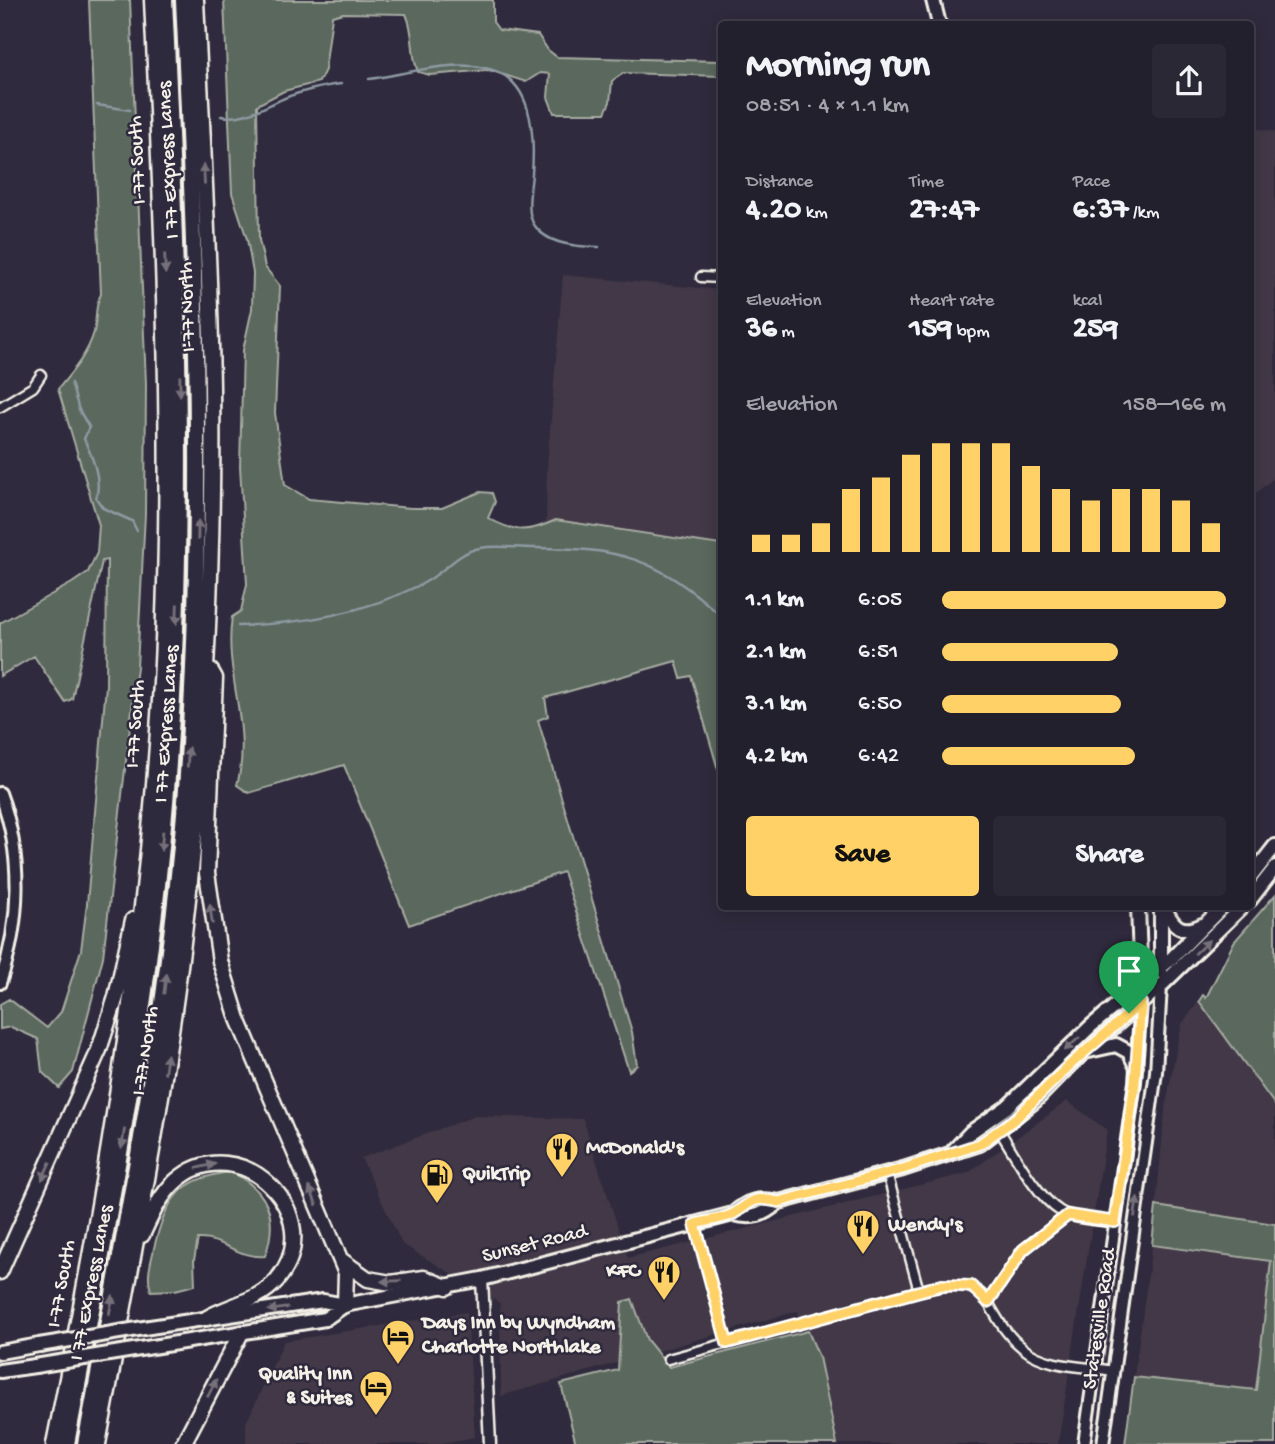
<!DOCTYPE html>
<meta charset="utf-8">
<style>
body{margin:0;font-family:"Gochi Hand",sans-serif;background:#2b2836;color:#f1f3f6;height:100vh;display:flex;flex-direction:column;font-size:26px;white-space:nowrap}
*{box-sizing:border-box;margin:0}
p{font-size:23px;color:#a3a3aa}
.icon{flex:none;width:38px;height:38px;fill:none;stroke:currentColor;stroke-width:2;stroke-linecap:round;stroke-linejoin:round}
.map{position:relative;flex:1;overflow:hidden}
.drawer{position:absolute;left:718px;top:21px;width:536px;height:889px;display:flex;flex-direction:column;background:#23202e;border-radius:7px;box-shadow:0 4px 18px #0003,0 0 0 2px #403e4a}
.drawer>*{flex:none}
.pin{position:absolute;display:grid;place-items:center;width:60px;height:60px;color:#fff;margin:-72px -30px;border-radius:50% 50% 50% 0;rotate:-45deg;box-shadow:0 0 7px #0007}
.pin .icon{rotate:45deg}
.round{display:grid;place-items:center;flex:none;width:74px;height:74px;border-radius:7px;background:#2b2836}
.headline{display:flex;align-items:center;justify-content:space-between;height:119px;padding:0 28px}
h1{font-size:38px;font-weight:700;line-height:52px}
.figures{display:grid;grid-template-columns:repeat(3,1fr);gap:10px;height:119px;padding:7px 28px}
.figures div{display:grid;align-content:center}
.figures b{font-size:30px;font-weight:700}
.figures small{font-size:19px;font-weight:400}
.figures p{font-size:19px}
.chart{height:196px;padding:14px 28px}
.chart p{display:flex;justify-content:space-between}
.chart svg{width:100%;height:126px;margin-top:7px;stroke:#ffd166;stroke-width:6}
.button{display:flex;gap:14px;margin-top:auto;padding:14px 28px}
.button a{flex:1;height:80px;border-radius:7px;background:#ffd166;color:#111;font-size:28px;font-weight:700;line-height:80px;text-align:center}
.button a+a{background:#2b2836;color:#f1f3f6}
ul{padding:0 28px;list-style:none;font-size:23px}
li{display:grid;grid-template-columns:112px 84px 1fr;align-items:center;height:52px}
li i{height:18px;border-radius:9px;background:#ffd166}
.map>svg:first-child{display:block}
.built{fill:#423947}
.green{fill:#5a685d;stroke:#a7aca2;stroke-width:2}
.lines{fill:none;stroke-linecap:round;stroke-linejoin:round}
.stream{stroke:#8e9aa3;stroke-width:2.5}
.minor-casing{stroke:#f4f1e8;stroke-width:13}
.tertiary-casing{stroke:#f4f1e8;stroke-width:15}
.secondary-casing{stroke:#f4f1e8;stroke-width:16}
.primary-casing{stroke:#f4f1e8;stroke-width:18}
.motorway-casing{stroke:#f4f1e8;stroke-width:19}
.minor{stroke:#2f2a3d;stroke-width:8}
.tertiary{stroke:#2f2a3d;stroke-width:10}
.secondary{stroke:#2f2a3d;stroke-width:10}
.primary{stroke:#2f2a3d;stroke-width:12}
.motorway{stroke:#2f2a3d;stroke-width:14}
.primary-bridge-casing{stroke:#f4f1e8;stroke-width:18;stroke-linecap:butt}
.primary-bridge{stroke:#2f2a3d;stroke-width:12}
.oneway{fill:#747079}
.route-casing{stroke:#fff;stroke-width:14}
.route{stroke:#ffd166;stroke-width:9}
.labels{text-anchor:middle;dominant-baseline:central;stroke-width:5;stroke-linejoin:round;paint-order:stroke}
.street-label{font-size:21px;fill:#f4f1e8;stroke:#2f2a3d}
.poi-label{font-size:21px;font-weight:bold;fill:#f4f1e8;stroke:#2f2a3d;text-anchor:start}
</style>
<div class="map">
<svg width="1275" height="1444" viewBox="0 0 1275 1444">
<rect width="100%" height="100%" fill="#2f2a3d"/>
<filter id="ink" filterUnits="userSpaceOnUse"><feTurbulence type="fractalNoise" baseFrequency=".0143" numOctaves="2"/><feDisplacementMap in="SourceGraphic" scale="14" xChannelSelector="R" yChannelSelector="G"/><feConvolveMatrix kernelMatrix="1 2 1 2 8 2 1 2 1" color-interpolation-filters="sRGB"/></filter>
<g filter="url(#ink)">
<path class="built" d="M1250 127 1275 132V477L1250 498Z
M563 275 721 290V549L546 525 547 465Z
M1199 1001 1275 1105V1224L1156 1206 1165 1110 1177 1045 1182 1024Z
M1067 1101 1107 1130 1058 1444H829L798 1311 501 1396 500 1303 402 1244 361 1158 475 1116 583 1119 628 1258 968 1173Z
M1152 1245 1272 1260 1256 1391 1134 1377Z
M467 1312 475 1437 437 1444H246V1423L284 1341Z"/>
<path class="green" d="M89 0H130L146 384 145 514 137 667 103 957 73 1072 59 1088 42 1072 38 1039 11 1027 0 1029V1004L9 999 47 1028 61 1012 81 950 87 904 106 685 107 560 102 561 72 699 65 702 34 656 0 676V623L72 583 88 572 97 553 99 525 58 389C72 372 88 354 94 332 97 319 94 307 101 294Z
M224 0H493V22L499 30 538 35 548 50 557 57 721 61V76L623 73 612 81 610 102 605 113H554L548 97 550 74 540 73 526 82 489 70 430 75 418 72C410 52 415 33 406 14L343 13 332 16 325 70 319 82 284 91 257 105 259 240 265 267 280 286 275 413 285 485 309 499 411 508H442L480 492 492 493 495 502 488 518C515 533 528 533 556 520L721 545V780L691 676 681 678 676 661 545 698 548 716 538 720 632 1032 637 1065 629 1071 563 872 409 925 344 765 249 793 237 785C253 726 223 674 232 617L241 611 247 584 240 466 243 350 252 309 253 273 247 239 232 193Z
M1275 895V1105L1199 1001 1203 995 1206 998 1234 942Z
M231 1172C268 1190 279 1217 265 1256 240 1259 222 1238 198 1239L194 1260 195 1285 175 1290 151 1291C146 1275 151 1264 154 1248 166 1199 179 1178 231 1172Z
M1156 1206 1275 1224V1444H1125L1134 1377 1256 1390 1271 1261 1152 1245Z
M632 1299 647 1340 669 1367 808 1331 819 1357 837 1444H576L561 1384 618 1370 622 1302Z"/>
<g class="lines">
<path class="stream" d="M369 79C406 74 448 60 485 68 533 77 535 133 532 174 531 189 525 213 535 226 548 245 578 247 599 247
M97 105 130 110
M221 116C241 120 260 109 278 101 294 93 323 86 341 84
M71 383 79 410 89 427 84 439C92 456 102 479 96 498L103 508 132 521 137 531
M238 626C304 623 362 614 422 584 443 574 457 552 480 548 498 545 516 548 533 548 620 548 656 557 721 616"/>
<defs>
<path id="minor" d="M701 277 721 278
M0 407 33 387 41 375
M999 1130C1014 1153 1037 1197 1060 1211 1075 1220 1097 1220 1115 1222
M887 1173 919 1291
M695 1224 727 1343
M988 1302 1023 1250 1068 1215
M668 1359 919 1291C1003 1271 975 1310 1024 1349 1048 1368 1085 1366 1113 1371"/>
<path id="tertiary" d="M482 1279 490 1444"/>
<path id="secondary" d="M0 793C23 855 21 921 0 983
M1084 1444 1135 1082 1141 1003
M1103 1444 1156 1072 1161 986"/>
<path id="primary" d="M933 0 939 24
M1250 878 1275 846
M1250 900 1275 868
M1138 906 1141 987
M1164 906C1172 925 1181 936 1202 925
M1161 972V906
M1089 1051 1116 1045 1129 1052 1136 1066
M953 1151 971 1132 1007 1107 1090 1027 1170 960 1223 906
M733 1214C753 1219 763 1216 779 1202
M150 1327 323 1301 345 1305 482 1279 733 1214C748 1200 759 1198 779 1202L903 1169 980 1144 1035 1101 1071 1064 1161 986 1243 906
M146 1348 325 1319 345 1305
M0 1352 39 1345
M0 1371 35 1366"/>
<path id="motorway" d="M211 671 215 678 207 873 220 961 238 1019 346 1273 345 1305
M142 1235C151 1216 160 1195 176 1181 239 1125 331 1216 277 1280 259 1301 230 1305 207 1318
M341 1260 368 1279 391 1283 424 1278 447 1287
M0 1272 99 1050 116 997 133 920
M54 1444C104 1198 145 951 160 700 174 466 163 234 152 0
M67 1444C107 1231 148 1019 166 802 188 534 178 268 165 0
M85 1444C125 1231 167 1019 185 802 206 533 196 269 183 0
M98 1444C138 1231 181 1018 197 802 208 664 214 525 212 387 210 258 202 129 196 0
M183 1444 241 1333"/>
</defs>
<use href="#minor" class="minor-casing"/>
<use href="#tertiary" class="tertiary-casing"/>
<use href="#secondary" class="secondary-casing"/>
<use href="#primary" class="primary-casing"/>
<use href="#motorway" class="motorway-casing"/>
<use href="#minor" class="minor"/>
<use href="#tertiary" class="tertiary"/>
<use href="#secondary" class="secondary"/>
<use href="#primary" class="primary"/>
<use href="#motorway" class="motorway"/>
<defs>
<path id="primary-bridge" d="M39 1345 150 1327
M35 1366 146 1348"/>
</defs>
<use href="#primary-bridge" class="primary-bridge-casing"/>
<use href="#primary-bridge" class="primary-bridge"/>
</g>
<defs><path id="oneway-solid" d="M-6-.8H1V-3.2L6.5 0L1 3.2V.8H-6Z" transform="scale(1.75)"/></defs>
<g class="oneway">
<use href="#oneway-solid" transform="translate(204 174) rotate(-93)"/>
<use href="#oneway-solid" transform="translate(165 264) rotate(88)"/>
<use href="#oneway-solid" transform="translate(180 386) rotate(89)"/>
<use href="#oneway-solid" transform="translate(198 530) rotate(-89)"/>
<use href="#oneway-solid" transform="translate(177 614) rotate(92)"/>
<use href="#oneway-solid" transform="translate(188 757) rotate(-86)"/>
<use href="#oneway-solid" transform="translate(162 841) rotate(95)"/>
<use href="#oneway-solid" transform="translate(211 914) rotate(-98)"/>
<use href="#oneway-solid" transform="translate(1202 947) rotate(-44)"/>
<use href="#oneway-solid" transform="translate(165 984) rotate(-83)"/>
<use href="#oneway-solid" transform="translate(1072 1044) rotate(138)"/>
<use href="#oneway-solid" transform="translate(166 1064) rotate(-81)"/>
<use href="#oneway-solid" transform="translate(123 1139) rotate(99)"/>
<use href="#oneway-solid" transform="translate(206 1166) rotate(-13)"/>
<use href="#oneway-solid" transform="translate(46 1171) rotate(115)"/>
<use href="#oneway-solid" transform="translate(313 1196) rotate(-113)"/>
<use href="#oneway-solid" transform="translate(1136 1207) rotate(-82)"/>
<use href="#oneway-solid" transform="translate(391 1281) rotate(178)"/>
<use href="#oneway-solid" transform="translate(111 1305) rotate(-79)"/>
<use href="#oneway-solid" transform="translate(278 1309) rotate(171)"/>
<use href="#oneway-solid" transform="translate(212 1388) rotate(-63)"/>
</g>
</g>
<g class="lines" filter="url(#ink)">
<defs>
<path id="route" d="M1141 1003 1135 1082 1115 1222 1068 1215 1023 1250 988 1302 971 1286 942 1285 727 1343 695 1224C707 1221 723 1219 733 1214 755 1201 750 1196 779 1202L903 1169 980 1144 1016 1118 1071 1064Z"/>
</defs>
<use href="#route" class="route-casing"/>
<use href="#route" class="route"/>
</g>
<defs>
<symbol id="restaurant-pin" viewBox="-11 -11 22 30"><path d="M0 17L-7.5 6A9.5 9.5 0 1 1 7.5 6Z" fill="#ffd166" stroke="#2f2a3d"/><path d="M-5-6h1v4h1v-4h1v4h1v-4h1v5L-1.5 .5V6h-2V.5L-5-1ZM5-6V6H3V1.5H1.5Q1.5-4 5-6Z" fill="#111"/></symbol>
<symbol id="fuel-pin" viewBox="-11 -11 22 30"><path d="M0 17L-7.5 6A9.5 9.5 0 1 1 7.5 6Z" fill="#ffd166" stroke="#2f2a3d"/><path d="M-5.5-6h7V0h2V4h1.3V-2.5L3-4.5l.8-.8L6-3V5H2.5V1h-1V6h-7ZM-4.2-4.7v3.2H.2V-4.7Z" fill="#111"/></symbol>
<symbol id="hotel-pin" viewBox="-11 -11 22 30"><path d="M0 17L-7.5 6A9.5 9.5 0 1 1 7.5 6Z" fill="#ffd166" stroke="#2f2a3d"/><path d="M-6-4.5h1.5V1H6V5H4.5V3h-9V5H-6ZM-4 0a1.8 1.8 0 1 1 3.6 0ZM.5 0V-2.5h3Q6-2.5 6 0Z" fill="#111"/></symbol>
</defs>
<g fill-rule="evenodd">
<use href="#restaurant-pin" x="543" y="1130" width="38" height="52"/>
<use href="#fuel-pin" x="418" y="1156" width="38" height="52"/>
<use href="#restaurant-pin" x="844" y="1207" width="38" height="52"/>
<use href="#restaurant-pin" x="645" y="1253" width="38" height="52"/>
<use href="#hotel-pin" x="379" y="1317" width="38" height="52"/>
<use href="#hotel-pin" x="357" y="1368" width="38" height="52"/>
</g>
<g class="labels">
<g class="street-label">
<text transform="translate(139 160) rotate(-93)">I-77 South</text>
<text transform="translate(170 160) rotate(-93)">I 77 Express Lanes</text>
<text transform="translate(189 307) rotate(-92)">I-77 North</text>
<text transform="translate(137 724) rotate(-86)">I-77 South</text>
<text transform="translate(168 724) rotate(-86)">I 77 Express Lanes</text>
<text transform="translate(147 1051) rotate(-81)">I-77 North</text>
<text transform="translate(535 1245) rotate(-14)">Sunset Road</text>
<text transform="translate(93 1283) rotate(-79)">I 77 Express Lanes</text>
<text transform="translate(63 1284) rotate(-80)">I-77 South</text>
<text transform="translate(1101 1319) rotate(-82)">Statesville Road</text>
</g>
<g class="poi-label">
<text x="586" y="1149">McDonald's</text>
<text x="462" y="1175">QuikTrip</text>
<text x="888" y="1226">Wendy's</text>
<text x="640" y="1272" text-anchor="end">KFC</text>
<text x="422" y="1324">Days Inn by Wyndham<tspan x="422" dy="24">Charlotte Northlake</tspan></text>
<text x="352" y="1375" text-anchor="end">Quality Inn<tspan x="352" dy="24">&amp; Suites</tspan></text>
</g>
</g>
</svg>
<div class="pin" style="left:1129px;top:1013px;background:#1e9e55"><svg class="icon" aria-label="arrive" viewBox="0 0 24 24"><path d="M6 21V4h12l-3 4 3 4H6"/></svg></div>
<section class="drawer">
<div class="headline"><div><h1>Morning run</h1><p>08:51 · 4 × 1.1 km</p></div><a class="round"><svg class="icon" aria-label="share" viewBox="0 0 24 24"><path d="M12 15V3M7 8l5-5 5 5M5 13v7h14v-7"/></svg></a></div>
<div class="figures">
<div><p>Distance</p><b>4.20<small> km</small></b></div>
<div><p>Time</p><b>27:47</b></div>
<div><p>Pace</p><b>6:37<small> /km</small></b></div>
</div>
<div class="figures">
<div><p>Elevation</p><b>36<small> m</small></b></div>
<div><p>Heart rate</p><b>159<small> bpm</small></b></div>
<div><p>kcal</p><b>259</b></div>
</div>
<div class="chart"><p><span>Elevation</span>158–166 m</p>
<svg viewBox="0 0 160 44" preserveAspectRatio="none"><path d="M5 44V38M15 44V38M25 44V34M35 44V22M45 44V18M55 44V10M65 44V6M75 44V6M85 44V6M95 44V14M105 44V22M115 44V26M125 44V22M135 44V22M145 44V26M155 44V34"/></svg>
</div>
<ul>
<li><b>1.1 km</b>6:05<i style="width:100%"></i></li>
<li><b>2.1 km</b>6:51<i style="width:62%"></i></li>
<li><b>3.1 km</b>6:50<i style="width:63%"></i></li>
<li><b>4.2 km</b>6:42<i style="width:68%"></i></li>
</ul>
<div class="button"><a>Save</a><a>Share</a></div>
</section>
</div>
